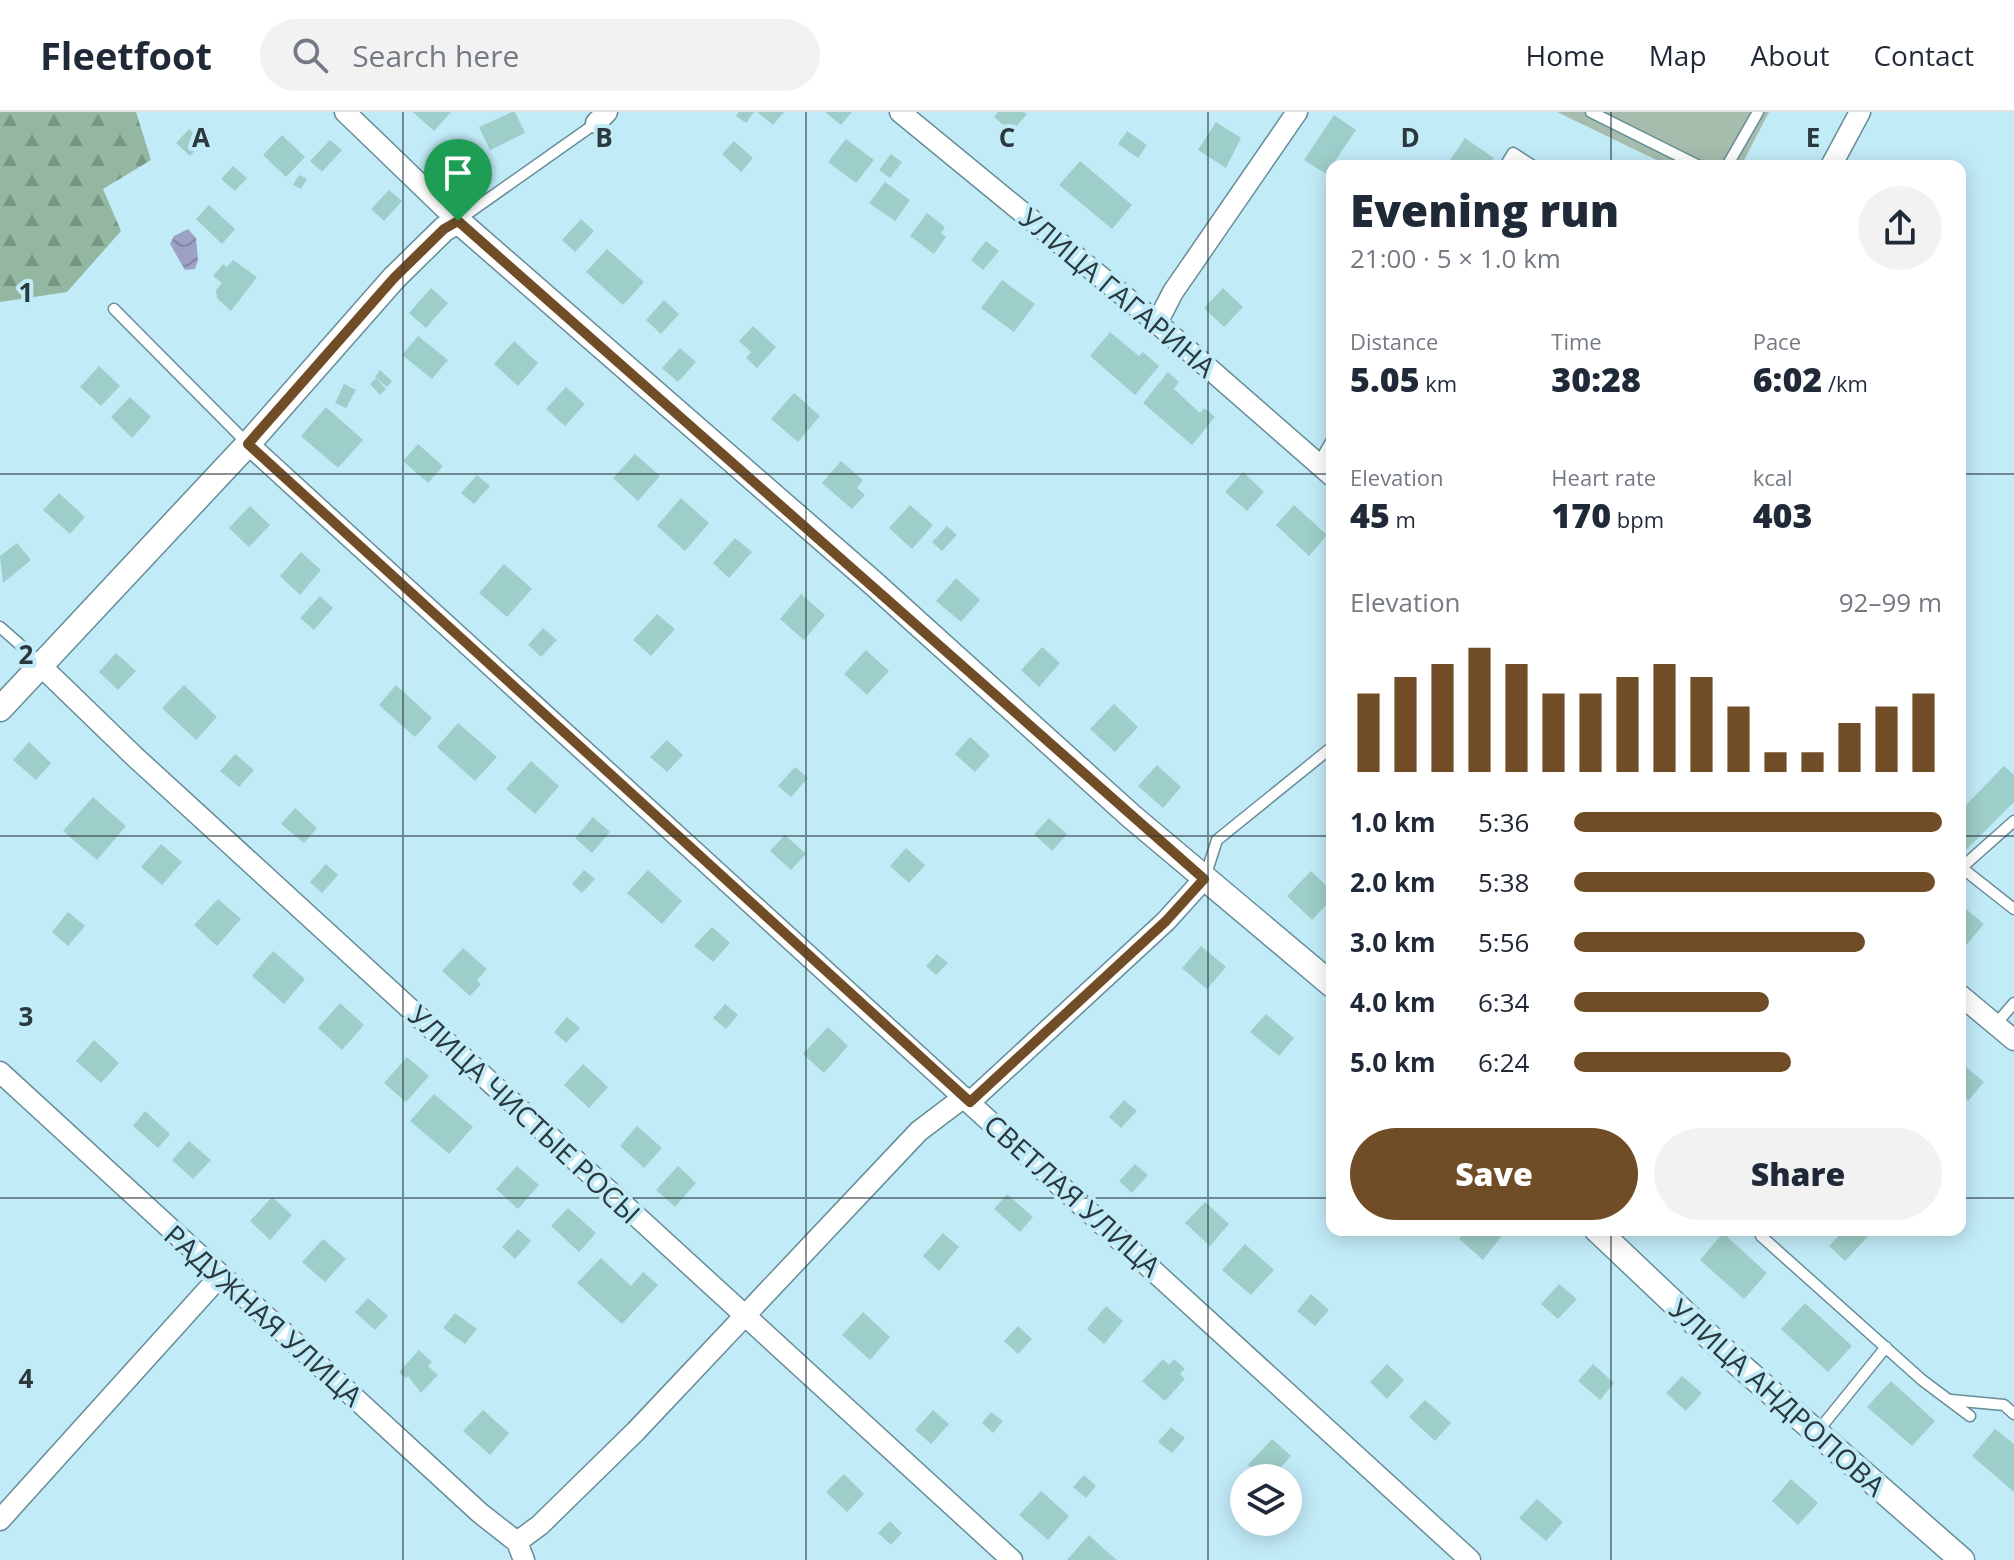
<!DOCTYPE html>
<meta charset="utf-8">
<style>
body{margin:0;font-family:"Open Sans",sans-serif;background:#f2f2f3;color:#1f2937;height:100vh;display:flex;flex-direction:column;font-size:30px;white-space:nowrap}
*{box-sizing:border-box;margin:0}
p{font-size:26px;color:#747a83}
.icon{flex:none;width:44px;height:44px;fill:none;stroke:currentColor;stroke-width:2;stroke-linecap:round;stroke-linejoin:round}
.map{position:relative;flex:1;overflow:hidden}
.sheet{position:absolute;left:1326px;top:48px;width:640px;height:1076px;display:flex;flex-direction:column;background:#fff;border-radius:16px;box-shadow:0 4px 20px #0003}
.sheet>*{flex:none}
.controls{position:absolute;left:1230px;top:1352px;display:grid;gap:16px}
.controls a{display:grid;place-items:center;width:72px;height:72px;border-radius:50%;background:#fff;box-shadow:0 4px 20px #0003;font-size:40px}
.pin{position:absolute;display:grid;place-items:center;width:68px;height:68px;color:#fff;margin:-82px -34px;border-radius:50% 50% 50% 0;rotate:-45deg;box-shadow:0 0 8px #0007}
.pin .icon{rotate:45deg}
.round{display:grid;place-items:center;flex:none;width:84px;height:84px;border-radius:42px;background:#f2f2f3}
.headline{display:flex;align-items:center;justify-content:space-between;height:136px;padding:0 24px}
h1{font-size:44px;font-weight:800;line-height:60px}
.stats{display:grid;grid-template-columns:repeat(3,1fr);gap:12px;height:136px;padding:8px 24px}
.stats div{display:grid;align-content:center}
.stats b{font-size:34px;font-weight:800}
.stats small{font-size:22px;font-weight:400}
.stats p{font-size:22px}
.chart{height:224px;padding:16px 24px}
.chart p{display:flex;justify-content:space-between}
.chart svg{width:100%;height:144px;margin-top:8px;stroke:#714d27;stroke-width:6}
.primary-button{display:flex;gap:16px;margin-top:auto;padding:16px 24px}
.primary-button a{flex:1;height:92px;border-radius:48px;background:#714d27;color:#fff;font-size:32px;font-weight:800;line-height:92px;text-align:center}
.primary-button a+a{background:#f2f2f3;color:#1f2937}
ul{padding:0 24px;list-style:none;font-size:26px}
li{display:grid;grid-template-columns:128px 96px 1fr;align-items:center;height:60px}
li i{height:20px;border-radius:10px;background:#714d27}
header{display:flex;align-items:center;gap:48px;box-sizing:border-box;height:112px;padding:0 40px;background:#fff;border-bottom:2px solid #e0e1e3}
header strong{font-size:38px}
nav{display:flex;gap:44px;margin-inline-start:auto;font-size:28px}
.search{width:560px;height:72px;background:#f2f2f3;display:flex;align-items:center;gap:20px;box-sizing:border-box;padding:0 28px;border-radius:44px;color:#747a83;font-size:30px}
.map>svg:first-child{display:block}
.forest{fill:url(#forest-firs)}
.garden{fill:#a6bdae}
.water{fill:url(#water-waves)}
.building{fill:#9ecec9}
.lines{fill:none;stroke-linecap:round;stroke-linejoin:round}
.service-casing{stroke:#668d98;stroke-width:13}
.minor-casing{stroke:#668d98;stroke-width:23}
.tertiary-casing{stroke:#668d98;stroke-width:27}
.service{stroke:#fff;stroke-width:10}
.minor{stroke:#fff;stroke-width:20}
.tertiary{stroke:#fff;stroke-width:24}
.route-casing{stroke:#fff;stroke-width:16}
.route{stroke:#714d27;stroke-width:10}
.grid{fill:none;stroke:#29393e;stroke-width:2;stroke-opacity:0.55}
.labels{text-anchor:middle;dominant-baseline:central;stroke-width:8;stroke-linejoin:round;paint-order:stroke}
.street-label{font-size:28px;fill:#29393e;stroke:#c2ebf8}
.grid-label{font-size:26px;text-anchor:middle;font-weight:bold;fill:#29393e;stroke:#c2ebf8;stroke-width:8;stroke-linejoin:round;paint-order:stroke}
</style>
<header>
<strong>Fleetfoot</strong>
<div class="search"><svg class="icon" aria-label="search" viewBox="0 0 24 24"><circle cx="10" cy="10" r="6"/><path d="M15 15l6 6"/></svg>Search here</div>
<nav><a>Home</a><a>Map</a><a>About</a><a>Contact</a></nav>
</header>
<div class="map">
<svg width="2014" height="1448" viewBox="0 0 2014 1448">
<defs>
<pattern id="forest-firs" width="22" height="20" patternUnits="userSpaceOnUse" patternTransform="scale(2)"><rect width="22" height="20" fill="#93b7a0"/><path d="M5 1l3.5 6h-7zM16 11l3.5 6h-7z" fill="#789684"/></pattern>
<pattern id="water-waves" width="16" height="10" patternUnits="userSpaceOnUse" patternTransform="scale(2)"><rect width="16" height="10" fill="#9da2c5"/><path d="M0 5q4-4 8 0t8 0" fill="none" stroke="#8085a1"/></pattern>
</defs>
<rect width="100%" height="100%" fill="#c2ebf8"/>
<path class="forest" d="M0 0H136L151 48 103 77 121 119 67 180 0 190Z"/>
<path class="garden" d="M1557 0H1769L1741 54H1669Z"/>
<path class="water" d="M188 117 196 126 198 148 195 157 185 158 170 132 174 124Z"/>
<path class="building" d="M413 0H451L434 19Z
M512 0H515L525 21 490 38 479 15Z
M739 0H754L746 11 736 4Z
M757 0H784L773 13Z
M825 0H852L841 13Z
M998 0H1024L1027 2 1011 20 994 5Z
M1334 3 1356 18 1326 62 1304 48Z
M1216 10 1241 26 1226 56 1198 38Z
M189 17 203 30 190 44 176 31Z
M1127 19 1147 33 1138 46 1118 32Z
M282 23 305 45 286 65 263 43Z
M1465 26 1494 46 1488 54H1446Z
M846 27 874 48 856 71 828 50Z
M330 28 342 38 322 60 310 49Z
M734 29 753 46 741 60 722 42Z
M891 42 902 50 890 66 879 58Z
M1080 49 1132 93 1112 117 1059 73Z
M233 54 247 66 235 79 221 67Z
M299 63 307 67 301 77 293 73Z
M885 70 910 88 895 109 869 91Z
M389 78 402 89 384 109 371 97Z
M209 93 235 117 222 132 196 107Z
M927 101 945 115 941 121 946 125 934 142 910 124Z
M581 107 594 119 575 140 562 128Z
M986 129 999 139 983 158 971 148Z
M607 137 644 170 623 193 586 160Z
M233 148 257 165 231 199 217 186 216 178 222 171 213 164 223 152 227 155Z
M1002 168 1035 192 1014 220 981 196Z
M431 176 448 191 426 216 409 201Z
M1223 176 1243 195 1224 215 1204 196Z
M664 188 679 202 661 222 646 208Z
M753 214 776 235 757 256 746 246 751 240 739 229Z
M1110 220 1139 244 1143 240 1159 254 1135 283 1090 244Z
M418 224 448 248 432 267 402 243Z
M514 229 538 251 518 274 494 252Z
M680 236 696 250 678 270 662 256Z
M99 254 120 274 101 294 80 275Z
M380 258 392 269 387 275 375 265Z
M1168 260 1179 270 1174 277 1200 301 1204 296 1215 305 1192 333 1143 291Z
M376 266 386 277 380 283 370 272Z
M344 272 356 278 346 296 335 291Z
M566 275 585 292 565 314 546 297Z
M794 281 820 304 798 330 771 307Z
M130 285 151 305 132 326 111 305Z
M326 295 363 328 338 356 301 324Z
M418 332 443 354 428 371 403 349Z
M635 342 660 364 638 389 613 366Z
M841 349 863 368 857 376 865 383 852 397 822 371Z
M1243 360 1264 380 1247 399 1225 380Z
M477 363 490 374 474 392 461 381Z
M59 381 85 405 70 422 43 398Z
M681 386 709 411 685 439 657 414Z
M910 393 933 413 912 437 889 416Z
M1294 393 1327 423 1309 444 1276 413Z
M250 394 270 413 249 435 229 416Z
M947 414 957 423 942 439 932 430Z
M735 426 752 440 729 466 713 451Z
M17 431 31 448 3 471 0 444Z
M301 440 321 458 300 483 280 464Z
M504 452 532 477 507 505 479 481Z
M956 466 980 488 961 510 936 489Z
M801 482 825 503 804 528 780 507Z
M320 484 333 496 314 518 300 506Z
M657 502 675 517 651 544 633 528Z
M543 516 557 528 541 545 528 533Z
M1042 535 1060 551 1039 575 1021 558Z
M866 538 889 559 867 583 844 562Z
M116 541 136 559 118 578 99 560Z
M184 573 217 605 196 628 162 596Z
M396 573 432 606 415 625 379 593Z
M1114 592 1138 615 1115 640 1090 617Z
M458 611 497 645 475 669 437 635Z
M970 625 990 643 975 660 955 642Z
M667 628 683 643 667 660 650 645Z
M29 630 51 651 36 668 13 648Z
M235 642 254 658 239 675 220 659Z
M531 649 559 674 535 702 506 677Z
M1157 653 1181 675 1163 696 1138 674Z
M2004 654 2014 663V690L1960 744V699Z
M795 655 808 666 791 685 778 674Z
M93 685 126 714 97 748 63 719Z
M295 696 317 716 304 731 281 712Z
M593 705 610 720 592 741 575 726Z
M1049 706 1067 722 1052 739 1034 722Z
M785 723 806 742 791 758 770 739Z
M161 732 182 750 162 773 141 755Z
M906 736 925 753 909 771 890 754Z
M326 752 338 763 322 781 310 770Z
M584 758 595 767 582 781 572 772Z
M648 758 682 789 662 812 627 781Z
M1311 759 1332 779V787L1312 808 1287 784Z
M218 787 241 807 217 834 194 813Z
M1960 792 1984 812 1962 838 1960 836Z
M68 800 85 814 68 834 52 820Z
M712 815 730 831 713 850 694 834Z
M1201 834 1226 855 1207 877 1182 856Z
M463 836 487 857 477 868 481 872 470 884 442 859Z
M273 839 305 867 284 892 252 864Z
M937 842 948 851 936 863 926 854Z
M340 891 364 913 342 938 318 916Z
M725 892 738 903 726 917 713 906Z
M1266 902 1294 926 1279 944 1250 920Z
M567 905 580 916 566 931 554 920Z
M828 915 848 934 824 961 803 942Z
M94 928 119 951 101 971 76 949Z
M407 945 429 964 406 990 384 971Z
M1960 950 1984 970 1968 989 1960 981Z
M583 952 608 975 589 996 564 973Z
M434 982 473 1015 449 1042 410 1009Z
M1124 988 1137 999 1121 1016 1109 1005Z
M145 999 170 1022 158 1036 133 1014Z
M637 1014 662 1036 644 1056 620 1034Z
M189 1029 211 1048 193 1067 172 1048Z
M1135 1052 1148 1063 1132 1081 1119 1069Z
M517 1054 539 1073 518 1097 496 1077Z
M678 1054 696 1071 675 1095 656 1078Z
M1007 1082 1033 1105 1020 1120 994 1097Z
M272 1085 292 1103 270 1128 250 1109Z
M1205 1090 1229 1112 1210 1134 1185 1111Z
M568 1096 596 1121 579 1140 551 1114Z
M518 1117 531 1129 515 1147 502 1135Z
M1466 1118H1499L1503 1122 1483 1148 1459 1127Z
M1844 1118H1874L1845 1149 1829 1134Z
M943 1121 959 1135 939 1159 923 1144Z
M1723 1121 1767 1161 1744 1187 1700 1148Z
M323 1127 346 1147 325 1170 302 1150Z
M1245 1132 1274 1158 1251 1183 1222 1158Z
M601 1146 631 1174 643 1160 658 1173 622 1212 577 1171Z
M1559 1172 1577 1187 1558 1207 1541 1192Z
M1311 1182 1329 1198 1315 1214 1297 1199Z
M368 1186 388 1204 375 1218 355 1200Z
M1805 1191 1852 1234 1828 1260 1781 1217Z
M1106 1194 1123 1209 1104 1232 1087 1217Z
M863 1200 890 1225 870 1248 842 1223Z
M455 1201 477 1217 465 1232 443 1216Z
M1018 1214 1032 1227 1018 1242 1004 1229Z
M419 1238 432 1250 428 1254 438 1263 421 1281 408 1264 406 1266 399 1260Z
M1163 1247 1169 1253 1174 1247 1185 1257 1180 1262 1185 1267 1165 1289 1142 1269Z
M1387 1252 1404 1268 1387 1287 1370 1270Z
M1593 1252 1614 1271 1600 1288 1578 1269Z
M1682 1264 1702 1281 1686 1299 1666 1281Z
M1891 1269 1935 1309 1912 1334 1867 1295Z
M1425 1288 1451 1311 1435 1329 1409 1305Z
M483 1298 509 1321 490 1343 463 1319Z
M933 1298 949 1312 931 1332 915 1318Z
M991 1300 1003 1309 993 1321 982 1311Z
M1171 1315 1185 1326 1172 1341 1158 1330Z
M1995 1317 2014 1332V1380L1972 1344Z
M1272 1327 1291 1344 1271 1366H1262L1248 1353Z
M844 1362 864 1382 847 1400 826 1380Z
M1084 1363 1096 1374 1086 1386 1073 1375Z
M1791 1367 1818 1391 1798 1413 1772 1389Z
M1041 1379 1069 1404 1048 1428 1019 1403Z
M1537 1387 1563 1410 1546 1429 1519 1406Z
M890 1409 902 1421 891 1433 878 1421Z
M1089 1423 1105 1438 1117 1448H1067Z"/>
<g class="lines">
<defs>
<path id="service" d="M1591 0 1699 54
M1505 54 1513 41 1533 54
M1727 54 1758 0
M460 107 596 11
M114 197 248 332
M1318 352 1332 328
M0 515 42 552
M1962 756 2014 797
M1960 757 2014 709
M1205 765 1217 728 1332 635
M1995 913 2014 891
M1761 1124 1922 1268 1970 1304
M1951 1288 2004 1293 2014 1302
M1818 1319 1886 1235"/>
<path id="minor" d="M345 0 458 109
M900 0 1157 211 1332 364
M596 11 607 0
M1831 54 1860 0
M1157 211 1173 180 1297 0
M248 332 1470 1448
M40 553 134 644 1012 1448
M1960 883 2014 928
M0 960 480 1401 517 1430 524 1448
M970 990 1166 809 1204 767
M0 1408 221 1163
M517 1430 540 1413 636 1319 919 1019 964 985"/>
<path id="tertiary" d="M0 597 248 332 394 166 444 117 458 109 872 470 1131 704 1332 873
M1597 1118 1734 1248 1962 1448"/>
</defs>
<use href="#service" class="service-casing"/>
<use href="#minor" class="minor-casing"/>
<use href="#tertiary" class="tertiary-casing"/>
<use href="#service" class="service"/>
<use href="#minor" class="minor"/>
<use href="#tertiary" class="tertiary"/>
</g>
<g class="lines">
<defs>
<path id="route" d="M458 109 1204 767 1166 809 970 990 248 332 394 166 444 117Z"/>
</defs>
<use href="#route" class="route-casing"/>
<use href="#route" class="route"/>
</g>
<path class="grid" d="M403 0V1448M806 0V1448M1208 0V1448M1611 0V54M0 362H1332M1960 362H2014M0 724H1332M1960 724H2014M0 1086H1332M1960 1086H2014M1611 1118V1448"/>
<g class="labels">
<g class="street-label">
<text transform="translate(1118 180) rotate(40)">УЛИЦА ГАГАРИНА</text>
<text transform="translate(525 1002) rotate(43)">УЛИЦА ЧИСТЫЕ РОСЫ</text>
<text transform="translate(1073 1083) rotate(42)">СВЕТЛАЯ УЛИЦА</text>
<text transform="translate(264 1203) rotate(42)">РАДУЖНАЯ УЛИЦА</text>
<text transform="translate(1778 1285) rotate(42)">УЛИЦА АНДРОПОВА</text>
</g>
</g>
<g class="grid-label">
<text x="201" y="35">A</text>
<text x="604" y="35">B</text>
<text x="1007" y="35">C</text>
<text x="1410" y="35">D</text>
<text x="1813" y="35">E</text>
<text x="26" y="190">1</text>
<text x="26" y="552">2</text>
<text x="26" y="914">3</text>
<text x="26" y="1276">4</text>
</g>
</svg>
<div class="controls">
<a><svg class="icon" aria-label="layers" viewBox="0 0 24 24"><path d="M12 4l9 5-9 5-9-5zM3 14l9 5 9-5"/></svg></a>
</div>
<div class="pin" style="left:458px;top:109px;background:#1e9e55"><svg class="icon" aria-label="arrive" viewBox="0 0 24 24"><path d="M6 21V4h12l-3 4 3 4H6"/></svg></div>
<section class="sheet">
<div class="headline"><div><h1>Evening run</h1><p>21:00 · 5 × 1.0 km</p></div><a class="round"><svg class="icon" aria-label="share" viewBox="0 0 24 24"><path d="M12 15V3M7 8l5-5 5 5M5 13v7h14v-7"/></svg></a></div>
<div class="stats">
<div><p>Distance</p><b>5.05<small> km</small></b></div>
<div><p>Time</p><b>30:28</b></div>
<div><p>Pace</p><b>6:02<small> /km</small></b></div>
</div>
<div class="stats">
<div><p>Elevation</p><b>45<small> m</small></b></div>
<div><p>Heart rate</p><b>170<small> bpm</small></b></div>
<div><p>kcal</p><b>403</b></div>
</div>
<div class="chart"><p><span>Elevation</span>92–99 m</p>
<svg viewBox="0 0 160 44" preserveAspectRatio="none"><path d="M5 44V20M15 44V15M25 44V11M35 44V6M45 44V11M55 44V20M65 44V20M75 44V15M85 44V11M95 44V15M105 44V24M115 44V38M125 44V38M135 44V29M145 44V24M155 44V20"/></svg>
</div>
<ul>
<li><b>1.0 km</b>5:36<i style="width:100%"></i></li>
<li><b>2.0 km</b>5:38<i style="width:98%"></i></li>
<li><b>3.0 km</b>5:56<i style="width:79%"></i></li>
<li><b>4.0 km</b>6:34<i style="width:53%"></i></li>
<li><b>5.0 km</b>6:24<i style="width:59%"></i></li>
</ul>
<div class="primary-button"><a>Save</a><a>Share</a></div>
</section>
</div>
